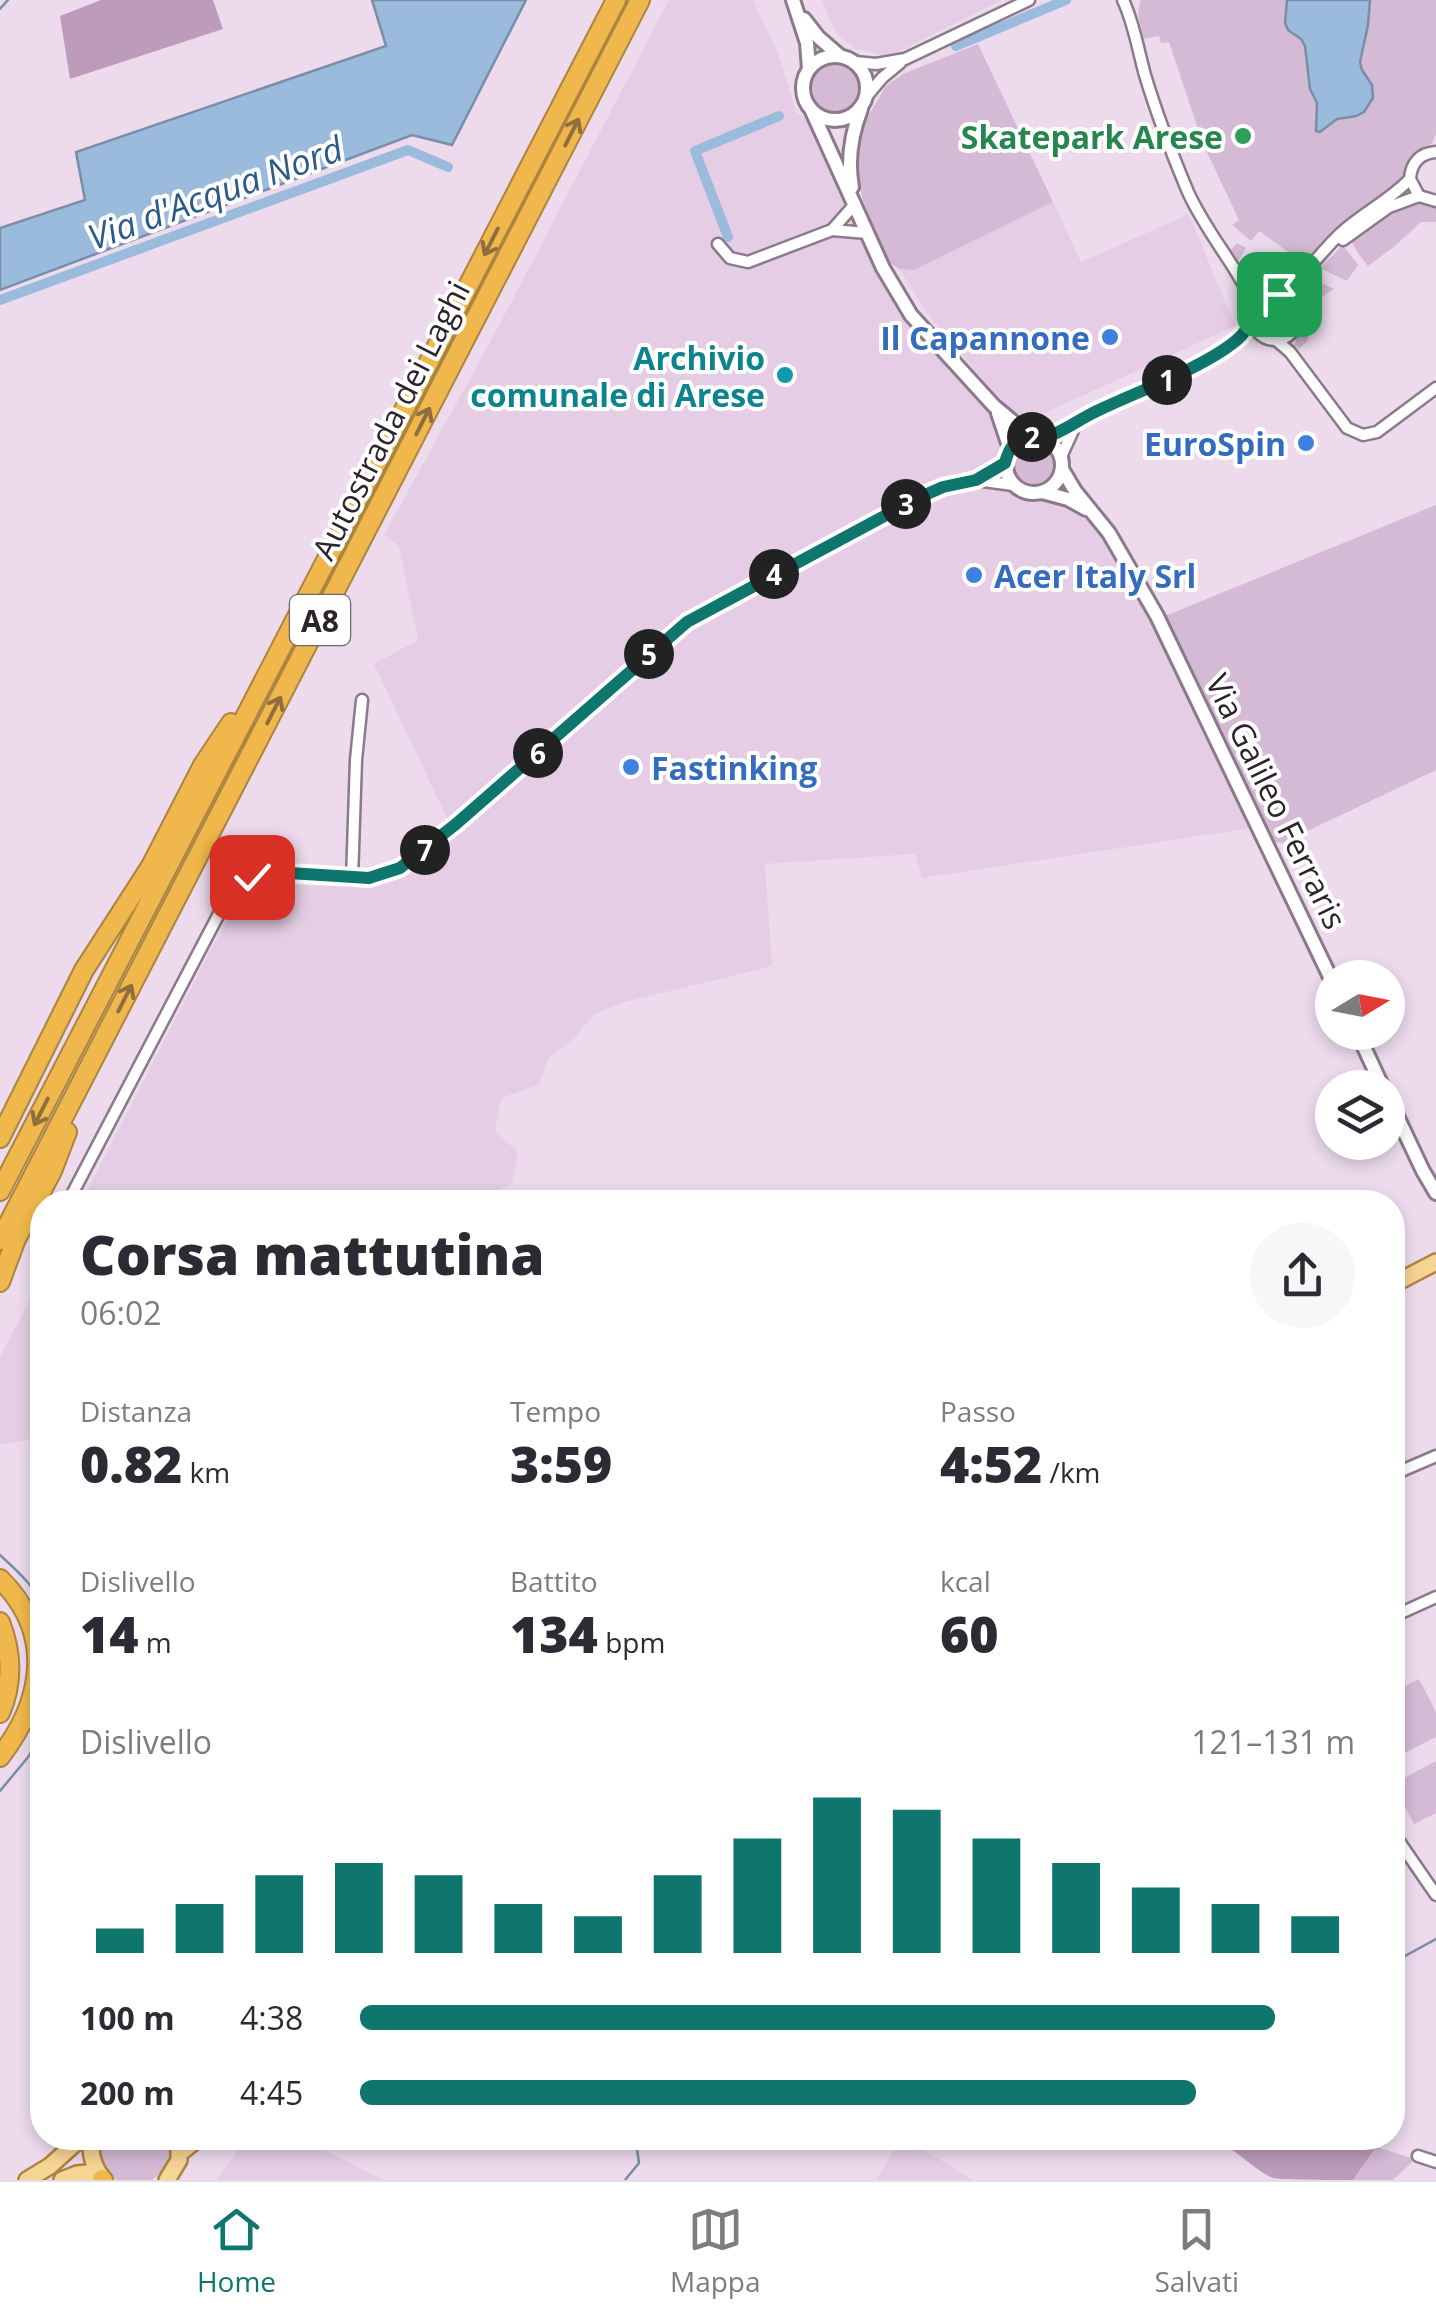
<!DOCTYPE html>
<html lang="it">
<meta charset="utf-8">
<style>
body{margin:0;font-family:"Open Sans",sans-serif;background:#f7f7f7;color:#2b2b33;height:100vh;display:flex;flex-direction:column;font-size:38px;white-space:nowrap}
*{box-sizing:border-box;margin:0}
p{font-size:32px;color:#7c7c81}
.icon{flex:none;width:55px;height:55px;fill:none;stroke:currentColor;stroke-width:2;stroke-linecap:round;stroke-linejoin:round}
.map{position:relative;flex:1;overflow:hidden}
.panel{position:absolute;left:30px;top:1190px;width:1375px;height:960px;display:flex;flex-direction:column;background:#fff;border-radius:40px;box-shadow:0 5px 15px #0003}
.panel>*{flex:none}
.needle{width:65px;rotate:80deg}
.buttons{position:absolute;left:1315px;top:960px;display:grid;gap:20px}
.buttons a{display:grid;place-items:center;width:90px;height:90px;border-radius:50%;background:#fff;box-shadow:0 5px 15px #0003;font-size:50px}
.pin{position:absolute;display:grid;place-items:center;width:85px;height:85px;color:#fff;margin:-42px;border-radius:20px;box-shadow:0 5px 15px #0006}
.km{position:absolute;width:50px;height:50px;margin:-25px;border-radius:50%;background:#222;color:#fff;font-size:28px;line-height:50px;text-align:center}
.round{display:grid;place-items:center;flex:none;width:105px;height:105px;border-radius:52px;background:#f7f7f7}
.head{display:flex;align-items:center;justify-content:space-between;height:170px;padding:0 50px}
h1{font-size:55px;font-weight:800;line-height:75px}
.figures{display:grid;grid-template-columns:repeat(3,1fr);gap:15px;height:170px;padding:10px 50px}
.figures div{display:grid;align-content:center}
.figures b{font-size:50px;font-weight:800}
.figures small{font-size:28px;font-weight:400}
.figures p{font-size:28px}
.chart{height:280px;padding:20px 50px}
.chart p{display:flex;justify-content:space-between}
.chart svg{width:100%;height:180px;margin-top:10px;stroke:#0f766e;stroke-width:6}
ul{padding:0 50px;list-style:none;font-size:32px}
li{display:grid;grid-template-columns:160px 120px 1fr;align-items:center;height:75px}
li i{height:25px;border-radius:12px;background:#0f766e}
.tabs{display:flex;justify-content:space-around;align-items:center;height:140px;border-top:2px solid #e1e1e2;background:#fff;font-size:28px;color:#7c7c81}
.tabs a{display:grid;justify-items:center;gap:5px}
.tabs .current{color:#0f766e}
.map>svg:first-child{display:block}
.built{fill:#e5cee5}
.green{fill:#d4bad4}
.forest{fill:#bc9bbb}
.water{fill:#9bbbdc;stroke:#798ea7;stroke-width:2.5}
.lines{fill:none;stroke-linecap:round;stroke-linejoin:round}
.stream{stroke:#798ea7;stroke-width:2.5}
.canal{stroke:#9bbbdc;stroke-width:10}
.minor-casing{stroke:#8a7a8a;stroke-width:15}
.tertiary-casing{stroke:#8a7a8a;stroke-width:18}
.primary-casing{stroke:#ab8440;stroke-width:20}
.motorway-casing{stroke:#ab8440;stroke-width:22}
.minor{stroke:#fff;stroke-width:10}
.tertiary{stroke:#fff;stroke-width:12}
.primary{stroke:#f6d494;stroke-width:15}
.motorway{stroke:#f0b84c;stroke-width:18}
.oneway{stroke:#8e6e3c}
.route-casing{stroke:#fff;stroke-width:20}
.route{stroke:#0f766e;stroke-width:12}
.leisure-dot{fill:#2e9e5b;stroke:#fff;stroke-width:4}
.shop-dot{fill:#3f7fe0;stroke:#fff;stroke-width:4}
.culture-dot{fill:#0f9aa8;stroke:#fff;stroke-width:4}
.labels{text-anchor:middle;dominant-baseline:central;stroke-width:8;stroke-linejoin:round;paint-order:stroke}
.shield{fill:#fff;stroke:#6b666b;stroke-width:2.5}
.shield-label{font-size:30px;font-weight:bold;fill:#2b242b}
.leisure-label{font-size:32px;font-weight:bold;fill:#27864d;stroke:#fff;text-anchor:end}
.shop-label{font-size:32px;font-weight:bold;fill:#366cbe;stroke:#fff;text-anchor:end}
.culture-label{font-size:32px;font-weight:bold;fill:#0d838f;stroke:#fff;text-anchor:end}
.street-label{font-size:32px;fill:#2b242b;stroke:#fff}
.water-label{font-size:35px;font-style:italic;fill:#2c5a87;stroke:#fff}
</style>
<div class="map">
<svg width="1436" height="2180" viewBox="0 0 1436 2180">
<rect width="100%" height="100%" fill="#eddbed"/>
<path class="built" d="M669 0H753L777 50 797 114 808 117 889 294 905 316 991 408 1006 448 1002 469 1012 489 1023 495 1083 512 1101 531 1118 554 1171 654 1252 828 922 878 915 854 765 864 772 966 625 1002 594 1014 574 1039 548 1058 539 1085 501 1098 495 1131 518 1152 512 1184 486 1195 478 1202H81L232 909 264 884 361 887 402 874 453 837 447 818 374 664 418 640 399 546 384 535 495 333Z
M822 0H1002L896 53 878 54 856 49 835 32Z
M1053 202 1081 262 1189 214 1235 326 1025 422 998 397 932 320 899 269 914 270Z
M42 1276V1437L0 1445V1357Z
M247 2138H300L384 2180H216Z
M902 2138H904L973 2180H876Z"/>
<path class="green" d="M1141 0H1436V134L1432 143 1416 152 1405 178 1288 284C1256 297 1245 275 1229 252L1237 243 1246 248 1238 261 1273 286 1294 256 1259 231 1251 241 1232 225 1239 220 1203 144 1169 42 1161 43 1159 36 1144 39C1141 27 1135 12 1141 0Z
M978 44 1053 202 914 270 899 269 887 261 863 201 857 172V148L864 123 886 86 903 74Z
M811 88a25 25 0 1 1 50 0a25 25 0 1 1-50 0Z
M1415 200 1436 203V222H1421L1395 246 1368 266 1358 253 1350 239 1399 205Z
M1343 245 1358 265 1347 281 1320 268Z
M1311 278 1334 289 1320 298 1307 342 1298 349 1297 346H1295C1296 336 1301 330 1302 320 1305 298 1293 303 1311 278Z
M1011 465a23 23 0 1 1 46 0a23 23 0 1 1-46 0Z
M1436 505V770L1282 843 1278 842 1270 845 1160 618Z
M1419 1679 1436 1712V1737L1393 1759V1692Z
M1436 1761V1813L1414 1824 1393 1784Z
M100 2138H169C173 2156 167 2169 152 2180 142 2180 127 2180 118 2180 101 2175 98 2152 100 2138Z
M1376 2147 1415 2159 1393 2180H1353Z"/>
<path class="forest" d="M101 0H213L223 29 70 79 60 16Z
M1203 2138H1351L1376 2147 1353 2180C1336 2180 1285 2180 1273 2178 1247 2166 1236 2145 1203 2138Z"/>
<path class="water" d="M372 0H526L452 145 412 135 0 290V228L85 200 76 152 386 46Z
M1287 0H1370L1368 25 1360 62 1362 70 1372 85 1373 98 1364 112 1356 116 1337 119 1320 132 1316 131 1317 103 1310 89 1305 46 1301 39 1288 30 1285 23Z"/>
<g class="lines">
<path class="stream" d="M0 9 8 0
M0 1555C16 1570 35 1586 42 1606
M0 1791 29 1756 42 1729
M1392 1963 1436 1939
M625 2180 639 2163 637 2149 643 2138"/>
<path class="canal" d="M956 46 1066 0
M728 237 695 151 779 116
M0 300 408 150 448 167"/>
<defs>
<path id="minor" d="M1123 0C1134 23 1138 50 1145 75 1157 115 1172 154 1188 192 1207 234 1237 266 1255 306
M855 62 876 64 905 59 1029 0
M866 97 882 78 900 63
M1436 152C1420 153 1411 163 1410 179L1419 196 1436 201
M832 230 855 204
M1343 240 1389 207 1419 196
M718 244 730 258 748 262 832 230 867 233
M1279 294C1302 281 1321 251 1341 233 1363 213 1390 200 1410 179
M1252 317a23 23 0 1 1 46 0a23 23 0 1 1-46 0Z
M1294 303 1298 289 1303 282
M1276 340 1290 352 1347 428 1363 435 1377 432 1436 388
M1043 438 1196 366 1239 338 1253 321
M1061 457 1075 426
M977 479 1005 463
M352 879 356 760 362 700
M68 1202 222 908C274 835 327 898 391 873 422 860 461 820 487 797 550 742 615 688 676 630L696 616 900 507 938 489 976 480 1013 485
M1392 1475 1436 1456
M1392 1617 1436 1597
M1392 1831 1436 1895
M1418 2156 1436 2162"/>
<path id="tertiary" d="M793 0 807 43 809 69
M804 19 818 37 840 56
M803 88a32 32 0 1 1 64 0a32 32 0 1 1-64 0Z
M811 109 883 268 911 315 994 406 1031 437
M852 187C847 160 851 135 861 109
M998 413 1010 449
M1006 465a28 28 0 1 1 56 0a28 28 0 1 1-56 0Z
M1062 469 1075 491 1109 533 1157 616 1332 981
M1042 492 1068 499 1086 509
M1357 1032 1383 1088
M1388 1097 1423 1171 1436 1193"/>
<path id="primary" d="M1392 1285 1436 1262
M92 2138C89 2154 93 2167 104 2180
M180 2153 199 2138
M27 2180 50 2166 81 2138
M62 2180 77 2174 97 2172
M167 2180 179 2160V2138"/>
<path id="motorway" d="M0 1138 84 970 151 866 203 765 231 723
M0 1191 616 0
M0 1240 640 0
M0 1282 16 1239 52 1171 67 1132
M0 1579C55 1633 44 1700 0 1757
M0 1622C12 1652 13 1684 0 1713
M102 2179 103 2180"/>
</defs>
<use href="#minor" class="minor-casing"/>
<use href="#tertiary" class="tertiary-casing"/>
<use href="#primary" class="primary-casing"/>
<use href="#motorway" class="motorway-casing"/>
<use href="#minor" class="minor"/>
<use href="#tertiary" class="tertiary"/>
<use href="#primary" class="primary"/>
<use href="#motorway" class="motorway"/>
</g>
<defs><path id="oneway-shaft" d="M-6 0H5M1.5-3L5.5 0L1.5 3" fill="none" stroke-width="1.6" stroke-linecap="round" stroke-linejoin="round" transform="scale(2.5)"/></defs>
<g class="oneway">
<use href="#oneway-shaft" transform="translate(572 132) rotate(-63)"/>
<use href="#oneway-shaft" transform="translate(491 242) rotate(117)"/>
<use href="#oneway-shaft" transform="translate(423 421) rotate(-63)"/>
<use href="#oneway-shaft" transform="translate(274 710) rotate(-63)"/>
<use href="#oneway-shaft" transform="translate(125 998) rotate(-63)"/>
<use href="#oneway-shaft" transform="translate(41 1112) rotate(117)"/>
</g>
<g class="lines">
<defs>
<path id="route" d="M252 877 273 872 369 878 400 868 456 824 687 622 918 498 943 487 976 480 1005 463C1007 455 1009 449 1015 443 1027 434 1039 440 1052 435 1069 428 1083 417 1099 410 1118 401 1137 393 1156 385 1180 374 1224 354 1242 335 1256 319 1251 294 1279 294"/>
</defs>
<use href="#route" class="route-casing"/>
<use href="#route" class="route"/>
</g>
<circle class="leisure-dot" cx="1243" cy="136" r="10"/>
<g class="shop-dot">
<circle cx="1110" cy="337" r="10"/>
<circle cx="1306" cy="443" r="10"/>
<circle cx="974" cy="575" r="10"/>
<circle cx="631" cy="767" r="10"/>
</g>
<circle class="culture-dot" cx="785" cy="375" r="10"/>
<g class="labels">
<rect class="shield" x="290" y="595" width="60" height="50" rx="8"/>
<g class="shield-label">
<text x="320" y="620">A8</text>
</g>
<g class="leisure-label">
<text x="1223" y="136">Skatepark Arese</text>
</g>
<g class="shop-label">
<text x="1090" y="337">Il Capannone</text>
<text x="1286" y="443">EuroSpin</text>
<text x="994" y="575" text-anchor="start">Acer Italy Srl</text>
<text x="651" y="767" text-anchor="start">Fastinking</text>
</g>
<g class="culture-label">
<text x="765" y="357">Archivio<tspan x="765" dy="37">comunale di Arese</tspan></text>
</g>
<g class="street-label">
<text transform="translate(390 420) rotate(-63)">Autostrada dei Laghi</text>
<text transform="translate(1277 801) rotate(64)">Via Galileo Ferraris</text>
</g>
<g class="water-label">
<text transform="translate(215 192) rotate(-20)">Via d'Acqua Nord</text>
</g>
</g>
</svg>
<div class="buttons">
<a><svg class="needle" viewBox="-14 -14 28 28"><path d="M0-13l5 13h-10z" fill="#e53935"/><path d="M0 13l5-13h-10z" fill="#7c7c81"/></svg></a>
<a><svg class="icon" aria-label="layers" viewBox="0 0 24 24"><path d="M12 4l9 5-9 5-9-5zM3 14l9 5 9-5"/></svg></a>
</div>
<div class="pin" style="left:1279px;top:294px;background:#1e9e55"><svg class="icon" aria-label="arrive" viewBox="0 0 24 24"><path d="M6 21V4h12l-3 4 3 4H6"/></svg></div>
<div class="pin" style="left:252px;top:877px;background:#d93025"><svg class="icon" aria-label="check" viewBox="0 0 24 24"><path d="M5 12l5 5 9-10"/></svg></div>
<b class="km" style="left:1167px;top:380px">1</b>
<b class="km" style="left:1032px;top:437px">2</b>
<b class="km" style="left:906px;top:504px">3</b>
<b class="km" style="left:774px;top:574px">4</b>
<b class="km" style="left:649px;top:654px">5</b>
<b class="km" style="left:538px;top:753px">6</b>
<b class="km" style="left:425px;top:850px">7</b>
<section class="panel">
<div class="head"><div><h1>Corsa mattutina</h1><p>06:02</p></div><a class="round"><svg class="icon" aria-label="share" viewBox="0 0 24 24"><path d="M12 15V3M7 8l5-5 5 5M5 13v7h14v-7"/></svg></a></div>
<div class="figures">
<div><p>Distanza</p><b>0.82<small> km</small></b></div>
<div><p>Tempo</p><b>3:59</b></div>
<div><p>Passo</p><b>4:52<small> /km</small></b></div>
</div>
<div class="figures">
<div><p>Dislivello</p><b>14<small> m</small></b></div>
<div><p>Battito</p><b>134<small> bpm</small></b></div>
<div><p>kcal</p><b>60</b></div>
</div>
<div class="chart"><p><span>Dislivello</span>121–131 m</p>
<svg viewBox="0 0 160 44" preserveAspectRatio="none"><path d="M5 44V38M15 44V32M25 44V25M35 44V22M45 44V25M55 44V32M65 44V35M75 44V25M85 44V16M95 44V6M105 44V9M115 44V16M125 44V22M135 44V28M145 44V32M155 44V35"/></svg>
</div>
<ul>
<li><b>100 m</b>4:38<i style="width:92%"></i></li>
<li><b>200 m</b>4:45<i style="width:84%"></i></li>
</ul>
</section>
</div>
<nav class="tabs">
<a class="current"><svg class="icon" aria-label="home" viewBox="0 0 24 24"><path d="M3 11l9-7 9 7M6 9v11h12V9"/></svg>Home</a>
<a><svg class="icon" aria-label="map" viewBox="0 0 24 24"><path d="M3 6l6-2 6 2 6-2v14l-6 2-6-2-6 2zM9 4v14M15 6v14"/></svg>Mappa</a>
<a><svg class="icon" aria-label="saved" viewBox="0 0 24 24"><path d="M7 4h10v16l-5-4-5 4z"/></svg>Salvati</a>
</nav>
